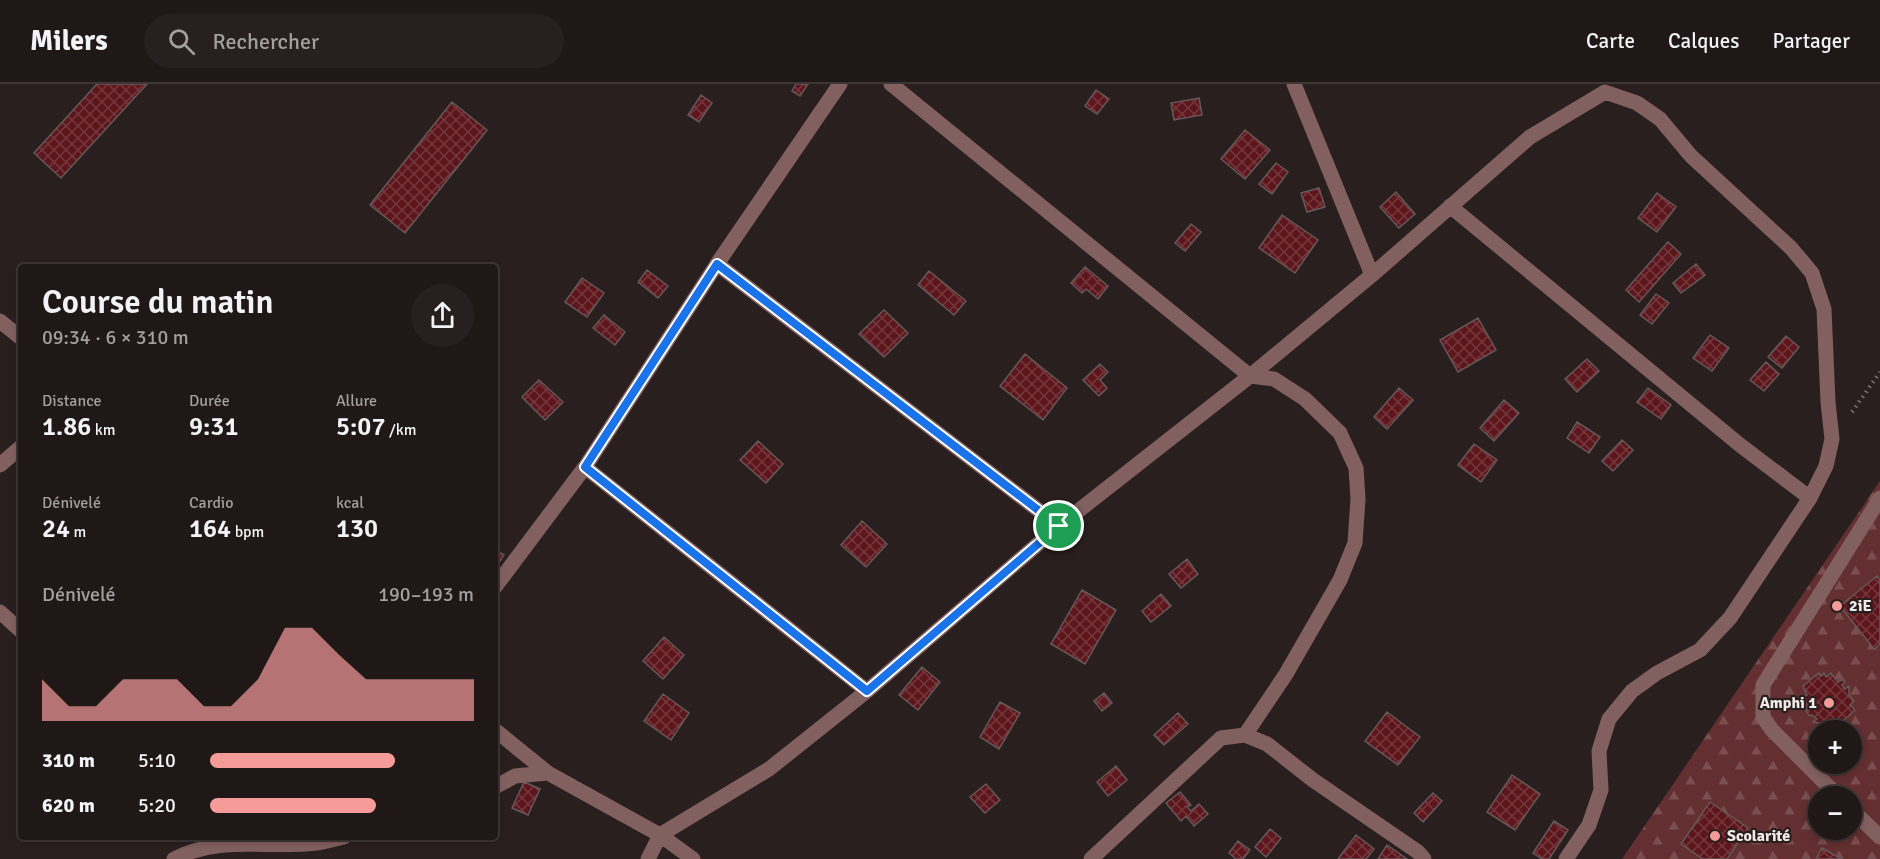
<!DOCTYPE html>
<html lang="fr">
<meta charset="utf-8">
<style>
body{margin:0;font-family:Signika,sans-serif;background:#282020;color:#f1f3f6;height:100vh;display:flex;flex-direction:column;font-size:22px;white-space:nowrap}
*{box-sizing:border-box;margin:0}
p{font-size:20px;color:#a29fa1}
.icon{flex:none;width:33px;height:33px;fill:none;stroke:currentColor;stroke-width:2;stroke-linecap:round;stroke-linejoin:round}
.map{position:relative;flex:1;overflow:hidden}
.side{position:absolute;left:18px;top:180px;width:480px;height:576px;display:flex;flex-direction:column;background:#201717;border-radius:6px;box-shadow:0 3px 9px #0003,0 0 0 2px #3d3636}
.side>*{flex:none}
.buttons{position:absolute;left:1808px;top:636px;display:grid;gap:12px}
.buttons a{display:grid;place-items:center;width:54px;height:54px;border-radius:50%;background:#201717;box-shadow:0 3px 9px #0003,0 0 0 2px #3d3636;font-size:30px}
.pin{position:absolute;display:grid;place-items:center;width:51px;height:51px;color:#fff;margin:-26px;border:3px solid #fff;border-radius:50%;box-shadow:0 2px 6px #0007}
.round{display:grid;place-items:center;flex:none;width:63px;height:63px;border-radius:32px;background:#282020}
.overview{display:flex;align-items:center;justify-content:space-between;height:102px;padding:0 24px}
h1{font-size:33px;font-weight:600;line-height:45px}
.stats{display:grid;grid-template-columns:repeat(3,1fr);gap:9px;height:102px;padding:6px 24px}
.stats div{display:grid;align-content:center}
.stats b{font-size:26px;font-weight:600}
.stats small{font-size:16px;font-weight:400}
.stats p{font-size:16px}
.chart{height:168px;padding:12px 24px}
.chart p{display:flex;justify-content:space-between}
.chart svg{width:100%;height:108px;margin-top:6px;fill:#f59b9a;opacity:.7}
ul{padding:0 24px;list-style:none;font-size:20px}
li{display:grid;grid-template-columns:96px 72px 1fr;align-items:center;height:45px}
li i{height:15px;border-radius:8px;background:#f59b9a}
header{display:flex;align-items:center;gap:36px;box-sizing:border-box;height:84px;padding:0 30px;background:#201717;border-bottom:2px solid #3d3636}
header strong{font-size:28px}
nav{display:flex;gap:33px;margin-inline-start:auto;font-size:21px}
.search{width:420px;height:54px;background:#282020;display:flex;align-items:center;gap:15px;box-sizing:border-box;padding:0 21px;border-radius:33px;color:#a29fa1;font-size:22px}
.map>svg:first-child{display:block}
.forest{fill:url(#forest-firs);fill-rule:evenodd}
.building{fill:url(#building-cross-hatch);stroke:#655858;stroke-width:1.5}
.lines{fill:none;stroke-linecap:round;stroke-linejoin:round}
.path{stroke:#7f7575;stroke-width:4;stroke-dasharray:1.5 4.5;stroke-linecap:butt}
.service{stroke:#82605f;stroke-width:15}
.minor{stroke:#82605f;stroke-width:15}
.route-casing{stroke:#fff;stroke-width:12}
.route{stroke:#1a73e8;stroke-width:8}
.poi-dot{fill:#f59b9a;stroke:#2a1f1f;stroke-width:2}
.labels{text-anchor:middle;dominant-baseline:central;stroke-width:4.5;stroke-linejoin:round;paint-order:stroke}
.poi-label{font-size:16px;font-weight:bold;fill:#f1eae9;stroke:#2a1f1f;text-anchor:start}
</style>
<header>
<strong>Milers</strong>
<div class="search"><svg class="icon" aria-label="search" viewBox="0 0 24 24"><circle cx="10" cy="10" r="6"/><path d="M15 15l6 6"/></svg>Rechercher</div>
<nav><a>Carte</a><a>Calques</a><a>Partager</a></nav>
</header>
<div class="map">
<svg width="1880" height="775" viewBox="0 0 1880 775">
<defs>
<pattern id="forest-firs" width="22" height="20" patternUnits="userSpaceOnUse" patternTransform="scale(1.5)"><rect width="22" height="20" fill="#632f30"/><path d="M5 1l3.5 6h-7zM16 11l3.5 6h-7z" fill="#7a4d4e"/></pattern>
<pattern id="building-cross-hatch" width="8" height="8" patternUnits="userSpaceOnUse" patternTransform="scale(1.5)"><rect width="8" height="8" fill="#5d171c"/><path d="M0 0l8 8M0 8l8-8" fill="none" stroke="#75393d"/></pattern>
</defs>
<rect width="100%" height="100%" fill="#2a1f1f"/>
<path class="forest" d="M1880 397V775H1622ZM1818 646H1851V680H1818ZM1818 712H1851V746H1818Z"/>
<path class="building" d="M97 0H147L61 94 34 69Z
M796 0H808L800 12 792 7Z
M1096 6 1109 15 1097 30 1085 22Z
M701 11 712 19 699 38 688 31Z
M1199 14 1202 31 1174 36 1171 19Z
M452 18 487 46 405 149 370 121Z
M1245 46 1270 66 1245 95 1221 75Z
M1276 79 1288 88 1272 110 1259 100Z
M1319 104 1325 123 1307 128 1301 109Z
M1396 108 1415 130 1399 144 1380 123Z
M1657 109 1676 123 1657 148 1638 134Z
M1282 131 1318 156 1295 189 1259 164Z
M1191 140 1201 148 1185 167 1175 159Z
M1668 158 1681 170 1639 218 1626 206Z
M1696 180 1705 191 1681 209 1673 199Z
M1085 183 1108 202 1098 215 1086 205 1082 209 1071 199Z
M647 186 668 202 658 214 638 198Z
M929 187 966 217 954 231 918 201Z
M582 194 604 209 587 233 565 218Z
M1656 210 1669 219 1652 240 1640 231Z
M884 226 908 249 884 273 859 250Z
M604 231 625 248 615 261 593 244Z
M1478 234 1496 266 1458 288 1440 256Z
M1710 251 1729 264 1712 287 1693 274Z
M1786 252 1799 263 1782 284 1768 273Z
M1025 270 1067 304 1043 336 1000 302Z
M1587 275 1599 287 1577 308 1565 295Z
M1766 278 1779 290 1764 307 1750 296Z
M1100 280 1108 288 1100 296 1107 304 1099 312 1083 296Z
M539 296 563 318 545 336 522 313Z
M1399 304 1413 316 1387 345 1374 333Z
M1648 304 1671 321 1661 335 1637 318Z
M1504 316 1519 329 1494 357 1480 344Z
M1577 338 1600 353 1589 369 1567 354Z
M1622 356 1633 366 1613 387 1602 377Z
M758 357 783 380 766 399 740 376Z
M1474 360 1497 376 1481 398 1458 381Z
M862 437 887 460 866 483 841 461Z
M495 465 504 471 496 483 495 482Z
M1187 475 1198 490 1181 504 1169 490Z
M1877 492 1880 496V560L1874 565 1840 522Z
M1082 506 1116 526 1085 580 1051 560Z
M1161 510 1171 522 1151 538 1142 527Z
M664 553 684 571 663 595 643 577Z
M922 583 940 598 918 626 899 611Z
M1819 589 1821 592 1824 589 1826 593 1831 589 1838 598 1843 595 1845 598 1842 601 1845 605 1849 602V611L1854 617 1850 621 1855 626 1834 645 1830 640 1825 643 1820 639 1813 638 1817 635 1812 631 1810 632 1806 627 1811 624 1802 614 1807 611 1803 602Z
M1104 609 1112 619 1102 627 1094 617Z
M663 610 689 629 671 656 644 637Z
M1000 618 1020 629 999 665 980 653Z
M1387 628 1420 653 1398 681 1365 657Z
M1178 629 1188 640 1164 661 1154 651Z
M1116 682 1127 696 1108 712 1097 698Z
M1512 691 1540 710 1515 746 1487 728Z
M524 698 540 705 528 731 512 724Z
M986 700 1000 716 985 729 970 713Z
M1180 708 1191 721 1187 723 1191 727 1199 720 1208 730 1194 742 1186 732 1181 737 1166 719Z
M1433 709 1442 717 1423 738 1414 729Z
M1710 718 1748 744 1727 775H1703L1681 760Z
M1554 737 1568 746 1549 775H1542L1533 769Z
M1270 745 1281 754 1266 773 1255 763Z
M1356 751 1374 765 1366 775H1338Z
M1238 757 1250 766 1243 775H1236L1229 769Z
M1387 761 1407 775H1378Z
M1822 764 1841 775H1816Z"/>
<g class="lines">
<path class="path" d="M1852 328 1880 288"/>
<path class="service" d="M1838 712 1772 646 1763 633V601L1880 414
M1851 725 1880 753"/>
<path class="minor" d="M891 0 1250 292 1274 295 1305 315 1340 349 1356 384 1358 415 1355 459 1340 496 1286 590 1245 651
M1294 0 1372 191
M1450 122 1740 361 1810 414 1730 534 1700 566 1657 589 1632 607 1609 635 1599 667 1601 706 1589 741 1566 775
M717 180 1059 442
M0 237 21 254
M0 381 21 363
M585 383 867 607
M495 503 585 383 717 180 840 0
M0 528 21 547
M495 646 548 689 660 751 693 775
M495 703 515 692 548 689
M174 775C219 751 268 765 316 759 325 758 335 755 344 753
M648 775 660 751 769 685 867 607 1059 442 1250 292 1372 191 1530 53 1605 8 1637 19 1660 35 1691 72 1791 164 1812 189 1824 225 1828 318 1832 355 1826 382 1810 414
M1091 775 1221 654 1245 651 1267 660 1313 696 1418 768 1424 775"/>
</g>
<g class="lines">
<defs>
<path id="route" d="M717 180 1059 442 867 607 585 383Z"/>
</defs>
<use href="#route" class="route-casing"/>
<use href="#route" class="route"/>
</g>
<g class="poi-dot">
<circle cx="1837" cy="522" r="6"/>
<circle cx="1829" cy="619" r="6"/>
<circle cx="1715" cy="752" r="6"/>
</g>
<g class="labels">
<g class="poi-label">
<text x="1849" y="522">2iE</text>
<text x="1817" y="619" text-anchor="end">Amphi 1</text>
<text x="1727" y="752">Scolarité</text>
</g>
</g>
</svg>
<div class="buttons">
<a>+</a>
<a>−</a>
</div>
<div class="pin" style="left:1059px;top:442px;background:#1e9e55"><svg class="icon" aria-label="arrive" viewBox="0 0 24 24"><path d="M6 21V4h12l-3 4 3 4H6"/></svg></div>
<section class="side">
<div class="overview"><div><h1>Course du matin</h1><p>09:34 · 6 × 310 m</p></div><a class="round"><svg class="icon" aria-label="share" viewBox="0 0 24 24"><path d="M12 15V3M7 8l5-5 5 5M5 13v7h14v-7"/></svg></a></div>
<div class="stats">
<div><p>Distance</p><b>1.86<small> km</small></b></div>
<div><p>Durée</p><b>9:31</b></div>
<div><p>Allure</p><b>5:07<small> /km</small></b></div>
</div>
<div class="stats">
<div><p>Dénivelé</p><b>24<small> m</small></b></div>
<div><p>Cardio</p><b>164<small> bpm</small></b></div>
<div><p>kcal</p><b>130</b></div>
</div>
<div class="chart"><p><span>Dénivelé</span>190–193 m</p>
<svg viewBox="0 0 160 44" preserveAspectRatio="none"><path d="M0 44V27L10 38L20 38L30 27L40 27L50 27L60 38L70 38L80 27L90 6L100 6L110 17L120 27L130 27L140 27L150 27L160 27V44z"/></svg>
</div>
<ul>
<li><b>310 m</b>5:10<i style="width:70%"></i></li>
<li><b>620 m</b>5:20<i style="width:63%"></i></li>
</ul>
</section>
</div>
